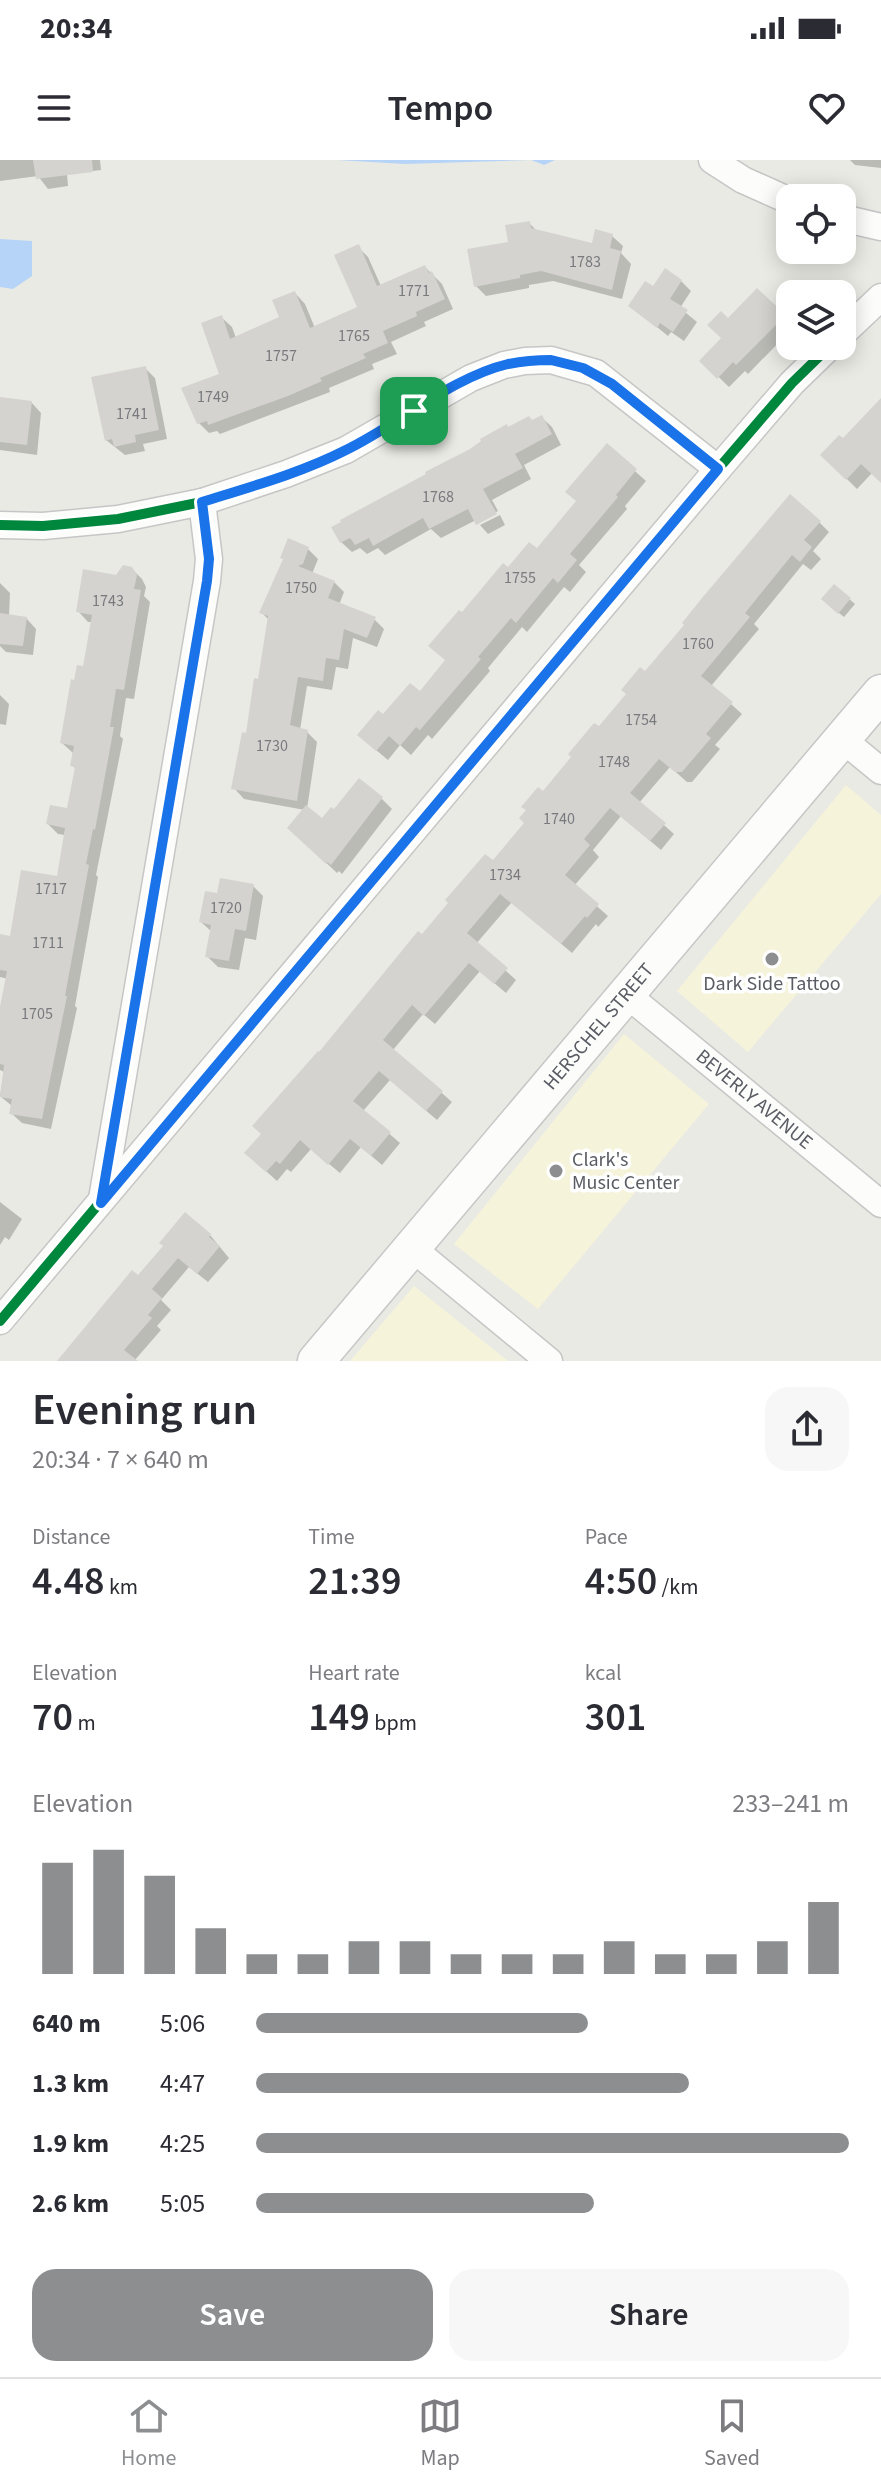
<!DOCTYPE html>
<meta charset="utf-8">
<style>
body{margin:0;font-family:"Source Sans 3",sans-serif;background:#f7f7f7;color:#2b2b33;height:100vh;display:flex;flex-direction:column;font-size:30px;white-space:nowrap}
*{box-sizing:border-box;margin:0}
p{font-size:26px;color:#7c7c81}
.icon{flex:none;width:44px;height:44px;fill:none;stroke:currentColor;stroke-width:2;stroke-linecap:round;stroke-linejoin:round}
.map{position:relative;height:1201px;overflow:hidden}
.panel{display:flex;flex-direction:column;background:#fff;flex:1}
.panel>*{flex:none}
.controls{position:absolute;left:776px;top:24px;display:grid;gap:16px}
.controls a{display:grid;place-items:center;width:80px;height:80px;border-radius:16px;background:#fff;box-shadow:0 4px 20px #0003;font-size:40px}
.pin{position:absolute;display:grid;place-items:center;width:68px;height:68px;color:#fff;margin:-34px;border-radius:16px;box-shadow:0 4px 12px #0006}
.round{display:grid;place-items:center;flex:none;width:84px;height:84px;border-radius:24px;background:#f7f7f7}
.headline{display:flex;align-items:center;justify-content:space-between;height:136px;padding:0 32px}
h1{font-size:44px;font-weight:600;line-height:60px}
.figures{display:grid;grid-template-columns:repeat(3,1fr);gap:12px;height:136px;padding:8px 32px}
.figures div{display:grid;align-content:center}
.figures b{font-size:40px;font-weight:600}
.figures small{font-size:22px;font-weight:400}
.figures p{font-size:22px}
.chart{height:224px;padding:16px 32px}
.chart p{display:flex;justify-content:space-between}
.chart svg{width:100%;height:144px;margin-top:8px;stroke:#8c8e90;stroke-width:6}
.action{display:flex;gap:16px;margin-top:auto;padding:16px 32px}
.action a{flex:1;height:92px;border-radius:24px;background:#8c8e90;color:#fff;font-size:32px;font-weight:600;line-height:92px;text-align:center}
.action a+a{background:#f7f7f7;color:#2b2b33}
ul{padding:0 32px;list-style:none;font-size:26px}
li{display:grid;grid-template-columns:128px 96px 1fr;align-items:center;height:60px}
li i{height:20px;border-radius:10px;background:#8c8e90}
.status{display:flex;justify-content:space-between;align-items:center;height:56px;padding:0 40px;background:#fff;direction:ltr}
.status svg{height:22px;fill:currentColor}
header{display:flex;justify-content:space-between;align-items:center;height:104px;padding:0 32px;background:#fff;font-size:36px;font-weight:600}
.menu{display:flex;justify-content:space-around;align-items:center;height:112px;border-top:2px solid #e1e1e2;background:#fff;font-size:22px;color:#7c7c81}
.menu a{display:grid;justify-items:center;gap:4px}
.menu .selected{color:#8c8e90}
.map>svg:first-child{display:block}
.commercial{fill:#f6f3db}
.water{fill:#b6d4f7}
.shadow{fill:#0003}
.building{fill:#d4d3cf}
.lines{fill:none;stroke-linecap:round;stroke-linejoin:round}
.minor-casing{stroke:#c6c6c6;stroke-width:29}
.secondary-casing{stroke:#c6c7c6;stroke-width:39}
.minor{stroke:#fcfcfb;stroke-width:26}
.secondary{stroke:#fcfcfb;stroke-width:36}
.cycleway-casing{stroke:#fff;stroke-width:15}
.cycleway{stroke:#00873e;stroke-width:10}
.route-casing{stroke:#fff;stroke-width:16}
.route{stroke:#1a73e8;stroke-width:10}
.poi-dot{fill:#8c8e90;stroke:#fff;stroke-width:3}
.labels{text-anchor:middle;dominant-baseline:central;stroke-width:7;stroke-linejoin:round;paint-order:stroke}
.number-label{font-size:16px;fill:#787a7e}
.poi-label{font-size:20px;fill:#595c63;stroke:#fff}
.street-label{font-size:20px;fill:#595c63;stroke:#fff}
</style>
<div class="status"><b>20:34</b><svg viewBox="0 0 49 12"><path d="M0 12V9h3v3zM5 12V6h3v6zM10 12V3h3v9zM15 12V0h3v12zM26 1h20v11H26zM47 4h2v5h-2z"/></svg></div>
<header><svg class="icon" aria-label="menu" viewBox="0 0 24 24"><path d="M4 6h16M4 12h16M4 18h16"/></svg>Tempo<svg class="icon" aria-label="heart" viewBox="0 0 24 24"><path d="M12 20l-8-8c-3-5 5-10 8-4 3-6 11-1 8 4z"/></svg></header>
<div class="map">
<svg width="881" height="1201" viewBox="0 0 881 1201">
<rect width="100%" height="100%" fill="#eaeae4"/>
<path class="commercial" d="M846 625 881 655V734L748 892 677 831Z
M624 874 709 944 538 1149 454 1084Z
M414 1126 508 1201H350Z"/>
<path class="water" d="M337 0H555L544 5 531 0 405 4Z
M0 79 32 81V116L13 129 0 127Z"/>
<path class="shadow" d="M0 0H100L101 10 67 14 68 26 48 29 38 16 0 21Z
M850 0H881V8L855 5Z
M529 63 537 71 593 86 612 76 623 86 621 93 631 104 622 139 553 121 529 125V128L486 136 476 126Z
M358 87 368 97 381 126 425 107 442 124 453 149 424 162 426 166 391 182 397 194 372 204 374 209 329 228 330 232 220 274 217 271 209 273 199 263 222 215 221 157 232 167 236 178 282 158 295 133 305 144 315 168 360 148Z
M681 121 691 131 680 148 697 162 684 181 671 172 668 176 631 146 653 129Z
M757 131 790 162V171L748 214 745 211 729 227 702 201 723 178 729 160Z
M145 208 155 218 167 279 143 284 145 291 125 295 106 280Z
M0 239 31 242 41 253 37 295 0 290Z
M881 253V321L872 313 857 329 823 295Z
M541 257 552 267 561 285 524 305 531 319 492 340 498 351 479 361V364L476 360 441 378 431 369 385 395 378 388 367 394 360 388 352 392 341 382Z
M607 286 646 321 625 346 627 349 579 405 586 412 570 432 564 427 527 472 522 467 488 508 490 511 432 579 428 575 411 595 400 585 388 600 370 585 384 557 420 534 447 501 462 455 508 410 537 391 578 341Z
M500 355 505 365 488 374 480 365Z
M819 362 829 372 813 391 821 399 811 410 803 404 754 464 759 469 711 526 742 554 715 585 720 589 692 622H687L670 607 639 643 674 674 661 690 621 656 593 690 599 697 574 726 608 756 598 767 596 764 572 793 512 742 476 784 516 820 506 833 480 811 435 864 423 854 393 890 452 942 437 960 390 920 363 951 400 983 382 1005 361 987 340 1013 311 989 291 1012 287 1009 277 1021 257 1003 422 777 493 703 526 663 543 634 645 514Z
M289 381 308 389 318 399 312 414 334 422 344 432 339 445 374 459 384 469 377 487 353 478 348 509 336 507 332 530 307 526 300 570 307 572 317 582 307 649 322 661 334 651 382 639 392 649 342 714 339 711 337 713 300 678 305 650 244 639 234 628 260 522 269 460 261 452 284 400Z
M131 408 142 419 146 427 144 436 150 442 134 539 126 538 120 576 123 579 96 715 98 717 75 846 77 848 51 969 22 963 11 953 12 946 0 936 4 912 0 910V857L8 819 0 817V776L11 778 58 719 65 675 58 674 48 664 69 650 76 609 72 605 73 593 62 583 76 522 85 508 93 462H88L78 451 117 417Z
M0 423 10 433 9 456 26 458 36 469 33 495 6 492 0 486Z
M834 426 855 444 844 457 828 444Z
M0 535 9 544 6 565 0 564Z
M253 726 263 736 256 780 245 778 239 810 218 807 207 796 212 772 201 762 219 735Z
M0 1042 22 1059 9 1080 5 1077 0 1085Z
M210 1075 229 1098 208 1122 189 1107 161 1140 171 1150 157 1166 161 1170 134 1201H60L138 1118Z"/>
<path class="building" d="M33 0H92L93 12 36 19Z
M530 61 531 68 592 83 595 69 613 74 610 88 621 91 612 130 541 111 520 115V118L474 127 467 89 508 82 505 65Z
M359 84 377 126 425 105 429 113 432 111 445 139 416 152 417 156 383 171 388 183 363 194 366 198 320 218 322 221 288 236 208 265 207 261 197 264 181 228 219 214 201 163 222 155 230 179 279 157 272 140 295 131 310 168 357 147 334 95Z
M665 108 682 120 670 139 688 150 673 172 660 163 657 168 628 146 645 121 653 126Z
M757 128 786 155 736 205 733 202 717 219 699 201 721 178 707 165 721 151 728 158Z
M146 206 159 270 135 275 136 282 114 287 112 279 105 281 91 217Z
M0 237 32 241 27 285 0 282Z
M881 238V323L861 304 846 320 820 295 839 275 843 278Z
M542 255 552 274 515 294 523 308 483 329 497 354 476 365 468 349 429 369 423 358 373 386 369 378 355 385 350 378 340 383 331 367 341 362 340 360 426 314 425 312 470 289 481 281 480 279 507 264 508 267 529 256 532 260Z
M607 283 637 309 616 335 618 337 570 394 577 400 558 423 553 418 516 463 511 458 478 497 481 499 420 570 416 567 400 586 389 576 376 591 357 575 378 550 383 554 410 523 420 531 445 500 428 486 459 450 462 452 503 403 508 407 529 382 537 388 576 341 565 332Z
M790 334 821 361 804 380 812 387 800 402 792 395 745 453 750 457 701 516 733 542 706 574 711 578 682 612H675L659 599 630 633 666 663 650 681 610 648 584 679 590 685 565 715 599 744 587 758 585 756 561 784 500 734 467 773 508 808 494 824 469 803 424 856 412 845 383 880 443 931 426 951 379 911 353 941 391 972 371 996 350 979 328 1005 300 980 280 1004 276 1001 266 1012 244 993 261 974 252 966 318 891 319 892 418 771 422 774 448 743 445 740 485 694 493 700 524 663 519 658 526 650 521 647 538 627 543 631 571 597 568 594 594 563 599 566 626 534 621 530 640 507 645 511 684 465 682 463 702 438Z
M288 378 309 387 303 404 298 406 335 421 328 438 376 457 367 478 344 469 339 500 326 498 323 521 298 517 290 565 308 570 297 641 231 629 242 572 246 573 254 518 258 519 268 456 259 453 283 399 280 398Z
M123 405 132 407 137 415 134 429 141 430 124 530 116 529 110 567H114L95 670 93 669 86 704 89 705 65 836H67L42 959 9 954 12 939 0 937 4 905 0 904V847L7 811 0 810V774L10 776 21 710 57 716 65 668 46 664 50 645 67 648 75 607 70 606 74 586 60 583 71 519 74 520 77 505 83 506 92 455 76 452 83 409 116 415Z
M834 424 851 438 838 454 821 439Z
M0 453 27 457 23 486 0 484Z
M359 618 383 637 331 705 327 702 326 704 287 668 306 645 322 658 331 647 334 649Z
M220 718 254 724 246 771 235 769 229 801 205 797 211 765 199 762 205 731 217 733Z
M185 1052 211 1074 209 1077 220 1086 197 1114 178 1098 152 1129 162 1138 148 1155 152 1158 124 1190 138 1201H57L132 1110 138 1115 163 1086 159 1083Z"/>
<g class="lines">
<defs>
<g id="minor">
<path d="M712 0 743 20 790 41"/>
<path d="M842 58 881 67"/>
<path d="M842 174 881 137"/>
<path d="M0 365 43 366 118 359 202 342 286 314 346 290 471 218 504 205 525 201 551 200 596 213 718 309"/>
<path d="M842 579 881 611"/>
<path id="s1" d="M626 834 881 1044"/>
<path d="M102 1039 207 421 209 399 202 342"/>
<path d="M412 1088 549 1201"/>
<path d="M0 1161 718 309 792 223 830 186"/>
</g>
<g id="secondary">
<path id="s2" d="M316 1201 881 533"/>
</g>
</defs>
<use href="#minor" class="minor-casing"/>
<use href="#secondary" class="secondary-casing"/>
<use href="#minor" class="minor"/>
<use href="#secondary" class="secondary"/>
<defs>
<path id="cycleway" d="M0 365 43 366 118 359 202 342 286 314 346 290 471 218 504 205 525 201 551 200 596 213 718 309
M0 1161 718 309 792 223 830 186"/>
</defs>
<use href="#cycleway" class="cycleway-casing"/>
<use href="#cycleway" class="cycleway"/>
</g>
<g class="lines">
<defs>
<path id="route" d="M551 200 583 208 612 224 718 309 101 1043 207 421 209 399 202 342C250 327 301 313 346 290 398 265 452 217 508 204 523 201 536 200 551 200Z"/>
</defs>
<use href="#route" class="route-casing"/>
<use href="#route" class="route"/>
</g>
<g class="poi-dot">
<circle cx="772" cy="799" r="8"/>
<circle cx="556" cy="1011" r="8"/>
</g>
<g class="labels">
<g class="number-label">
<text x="585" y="102">1783</text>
<text x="414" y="131">1771</text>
<text x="354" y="176">1765</text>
<text x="281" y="196">1757</text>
<text x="213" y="237">1749</text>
<text x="132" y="254">1741</text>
<text x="438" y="337">1768</text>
<text x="520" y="418">1755</text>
<text x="301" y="428">1750</text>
<text x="108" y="441">1743</text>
<text x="698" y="484">1760</text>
<text x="641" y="560">1754</text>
<text x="272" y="586">1730</text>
<text x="614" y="602">1748</text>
<text x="559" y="659">1740</text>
<text x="505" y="715">1734</text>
<text x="51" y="729">1717</text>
<text x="226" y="748">1720</text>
<text x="48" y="783">1711</text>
<text x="37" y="854">1705</text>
</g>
<g class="poi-label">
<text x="772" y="824">Dark Side Tattoo</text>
<text x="572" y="1000" text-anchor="start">Clark's<tspan x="572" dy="23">Music Center</tspan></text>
</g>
<g class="street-label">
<text stroke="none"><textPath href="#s2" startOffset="438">HERSCHEL STREET</textPath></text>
<text stroke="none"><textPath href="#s1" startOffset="166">BEVERLY AVENUE</textPath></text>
</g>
</g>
</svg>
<div class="controls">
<a><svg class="icon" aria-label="locate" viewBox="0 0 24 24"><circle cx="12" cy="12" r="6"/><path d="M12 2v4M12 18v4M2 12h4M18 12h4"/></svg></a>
<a><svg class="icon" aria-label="layers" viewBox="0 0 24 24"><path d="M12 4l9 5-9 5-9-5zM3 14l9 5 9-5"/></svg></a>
</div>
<div class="pin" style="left:414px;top:251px;background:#1e9e55"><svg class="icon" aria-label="arrive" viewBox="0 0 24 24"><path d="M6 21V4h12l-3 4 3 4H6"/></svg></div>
</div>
<section class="panel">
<div class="headline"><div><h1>Evening run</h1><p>20:34 · 7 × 640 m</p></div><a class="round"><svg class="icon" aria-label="share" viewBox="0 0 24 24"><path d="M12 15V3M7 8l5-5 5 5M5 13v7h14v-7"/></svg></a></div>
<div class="figures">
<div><p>Distance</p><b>4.48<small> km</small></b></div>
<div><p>Time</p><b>21:39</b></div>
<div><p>Pace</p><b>4:50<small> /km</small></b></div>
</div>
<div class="figures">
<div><p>Elevation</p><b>70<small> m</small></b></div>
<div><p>Heart rate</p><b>149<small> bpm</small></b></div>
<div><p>kcal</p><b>301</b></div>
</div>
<div class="chart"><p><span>Elevation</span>233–241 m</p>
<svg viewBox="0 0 160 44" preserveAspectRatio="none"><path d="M5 44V10M15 44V6M25 44V14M35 44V30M45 44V38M55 44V38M65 44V34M75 44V34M85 44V38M95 44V38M105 44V38M115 44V34M125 44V38M135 44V38M145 44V34M155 44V22"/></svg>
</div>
<ul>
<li><b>640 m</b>5:06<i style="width:56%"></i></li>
<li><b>1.3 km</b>4:47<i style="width:73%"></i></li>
<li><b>1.9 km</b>4:25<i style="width:100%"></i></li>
<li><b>2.6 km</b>5:05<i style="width:57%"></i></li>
</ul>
<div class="action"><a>Save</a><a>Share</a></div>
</section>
<nav class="menu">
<a class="selected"><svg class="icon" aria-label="home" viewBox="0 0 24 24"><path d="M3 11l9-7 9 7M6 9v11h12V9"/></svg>Home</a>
<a><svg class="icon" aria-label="map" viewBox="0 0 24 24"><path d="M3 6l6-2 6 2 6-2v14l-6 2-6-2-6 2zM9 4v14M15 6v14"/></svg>Map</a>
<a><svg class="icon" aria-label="saved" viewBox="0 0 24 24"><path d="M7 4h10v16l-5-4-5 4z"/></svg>Saved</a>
</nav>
